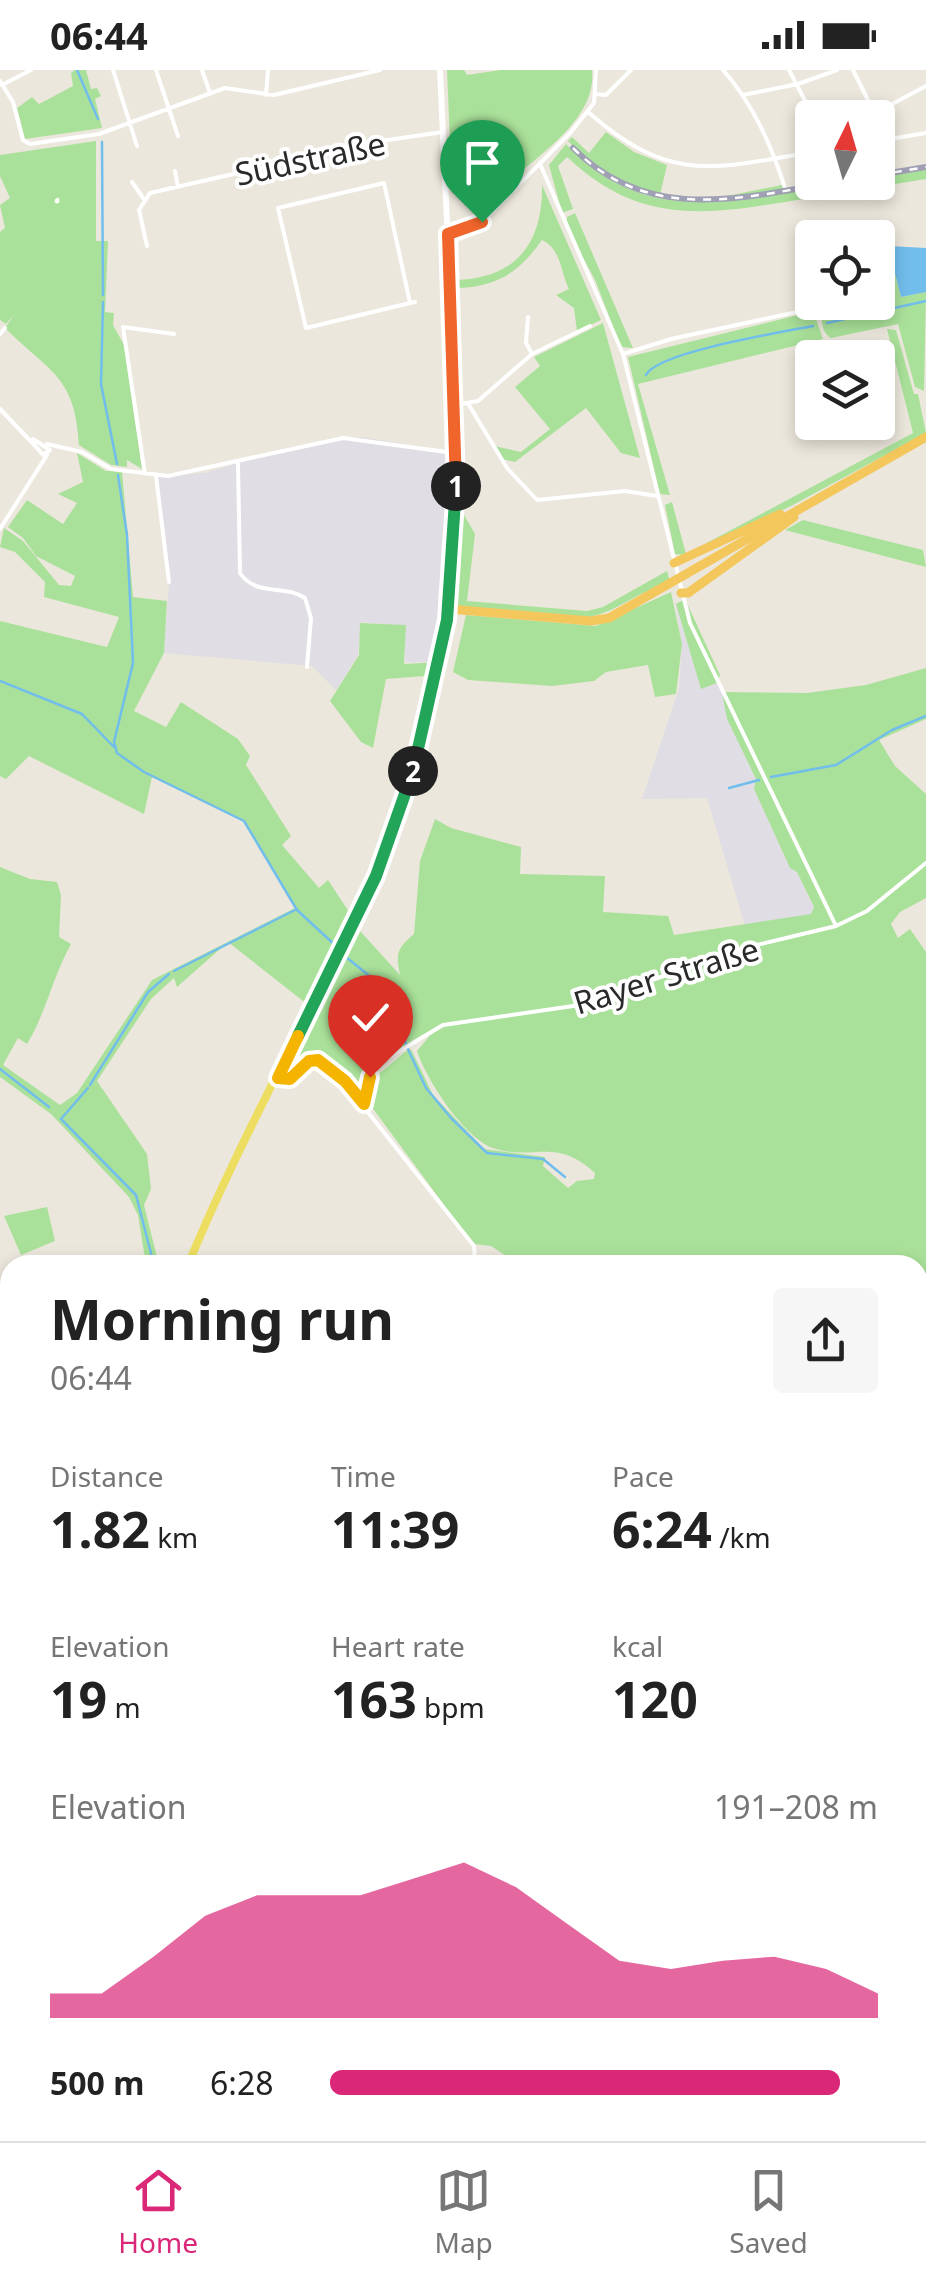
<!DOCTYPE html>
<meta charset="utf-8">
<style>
body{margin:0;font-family:"Noto Sans",sans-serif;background:#f6f6f6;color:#222;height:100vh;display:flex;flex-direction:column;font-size:38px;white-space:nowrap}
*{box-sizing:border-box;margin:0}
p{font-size:32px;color:#767676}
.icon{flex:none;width:55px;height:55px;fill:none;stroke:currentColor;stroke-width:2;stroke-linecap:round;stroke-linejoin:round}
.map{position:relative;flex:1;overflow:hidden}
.panel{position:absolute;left:0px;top:1185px;width:928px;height:888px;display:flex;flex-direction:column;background:#fff;border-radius:30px 30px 0 0;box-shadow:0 5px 15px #0003}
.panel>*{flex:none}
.needle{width:65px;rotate:5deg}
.fabs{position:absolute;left:795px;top:30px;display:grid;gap:20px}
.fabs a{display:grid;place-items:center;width:100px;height:100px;border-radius:10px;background:#fff;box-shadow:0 5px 15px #0003;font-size:50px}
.pin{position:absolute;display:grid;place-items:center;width:85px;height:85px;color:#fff;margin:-102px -42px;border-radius:50% 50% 50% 0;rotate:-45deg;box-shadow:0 0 10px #0007}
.pin .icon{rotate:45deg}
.km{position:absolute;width:50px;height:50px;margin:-25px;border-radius:50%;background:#222;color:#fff;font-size:28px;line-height:50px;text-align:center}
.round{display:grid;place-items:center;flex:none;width:105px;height:105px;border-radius:10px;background:#f6f6f6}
.summary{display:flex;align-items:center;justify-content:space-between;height:170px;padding:0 50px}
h1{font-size:55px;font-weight:700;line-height:75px}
.figures{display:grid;grid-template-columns:repeat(3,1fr);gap:15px;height:170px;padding:10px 50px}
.figures div{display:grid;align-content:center}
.figures b{font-size:50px;font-weight:700}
.figures small{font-size:28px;font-weight:400}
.figures p{font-size:28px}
.chart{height:280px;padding:20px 50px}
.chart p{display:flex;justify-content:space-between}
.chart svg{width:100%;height:180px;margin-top:10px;fill:#db2777;opacity:.7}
ul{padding:0 50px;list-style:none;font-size:32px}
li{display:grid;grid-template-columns:160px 120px 1fr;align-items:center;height:75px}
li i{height:25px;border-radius:12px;background:#db2777}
.status{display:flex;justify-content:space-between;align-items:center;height:70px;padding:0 50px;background:#fff;direction:ltr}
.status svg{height:28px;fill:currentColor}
.tabs{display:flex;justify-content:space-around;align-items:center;height:140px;border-top:2px solid #e0e0e0;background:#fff;font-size:28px;color:#767676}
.tabs a{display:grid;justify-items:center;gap:5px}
.tabs .current{color:#db2777}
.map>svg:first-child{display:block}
.industrial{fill:#e0dde4}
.green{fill:#aae19a}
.water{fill:#71bdec}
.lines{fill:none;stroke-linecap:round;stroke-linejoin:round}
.stream{stroke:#71bdec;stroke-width:2.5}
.pedestrian{stroke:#fff;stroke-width:2.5}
.minor{stroke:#fff;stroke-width:4}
.tertiary{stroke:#fff;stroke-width:5}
.secondary{stroke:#fff;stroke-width:6}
.primary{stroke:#eddd60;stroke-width:8}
.trunk{stroke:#f4c75c;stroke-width:9}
.rail-casing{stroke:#9fa0b4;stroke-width:6}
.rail{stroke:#fff;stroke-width:2.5;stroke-dasharray:8;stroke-linecap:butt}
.split-1-casing{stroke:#fff;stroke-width:20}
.split-2-casing{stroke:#fff;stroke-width:20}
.split-3-casing{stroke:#fff;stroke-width:20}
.split-4-casing{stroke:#fff;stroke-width:20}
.split-1{stroke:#f0652b;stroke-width:12}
.split-2{stroke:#22a559;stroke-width:12}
.split-3{stroke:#22a559;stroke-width:12}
.split-4{stroke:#f5b400;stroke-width:12}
.labels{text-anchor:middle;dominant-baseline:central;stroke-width:8;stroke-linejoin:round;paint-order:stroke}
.street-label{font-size:32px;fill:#2a2a2a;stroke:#fff}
</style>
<div class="status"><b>06:44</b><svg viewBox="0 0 49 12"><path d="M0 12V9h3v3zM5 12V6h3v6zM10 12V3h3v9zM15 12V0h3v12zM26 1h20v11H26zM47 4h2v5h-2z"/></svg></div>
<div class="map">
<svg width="926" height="2071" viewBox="0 0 926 2071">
<rect width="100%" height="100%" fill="#ece7dc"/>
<path class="industrial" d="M363 367 457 383 452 510 440 592H405V556L361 552 358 585 336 620 312 596 164 583 169 512 156 406 205 403 290 377Z
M675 530 701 618 717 613 723 623 727 649 756 709 754 719 790 798 797 802 814 838 811 844 745 856 707 728 642 729 679 618 682 574Z"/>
<path class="green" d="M75 0H86L91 19 97 18 101 26 95 29 102 58 25 69 17 38 32 27 39 34 73 16 71 3Z
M447 0H464L467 5 501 0H592C597 51 536 85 502 119L480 95 479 72 450 73Z
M606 62 634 82 667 95 660 125 712 129 782 115 783 120C696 134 630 139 568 71L572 67 589 83Z
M96 71V171H108L105 242 114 243 113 255 124 275 142 399 127 390V397L111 395 79 375C75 305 50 303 5 258L14 245 6 254 0 250V162L5 158 0 135 10 128 0 106V85Z
M566 74C662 175 762 113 878 112V107L926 99V109C883 116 840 123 797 130 706 145 640 156 567 87L558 96 573 139 562 143 549 95Z
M542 115 601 250 577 261 574 238 556 225 569 219C560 200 561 179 542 170 519 203 496 217 456 218V210C515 208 543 175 542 115Z
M575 143 633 278 621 277 595 210 566 156 567 147Z
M878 176H888L901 227 926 222 924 321 915 317 898 254 831 268C821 262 820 248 824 239L878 232 883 221Z
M802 244 816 249 823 269 638 314 670 425 660 424 628 287Z
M603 253 640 388 621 383 586 338 515 392 502 389 494 376 521 382 550 359 515 317 540 296 534 287Z
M887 259 896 260 914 324H918L926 363 791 436 687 485 675 484 665 435 672 432 686 484 913 363Z
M77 383 106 401H122L133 527 167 531 164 583 134 641 166 657 181 632 238 669 250 686 246 695 291 766 282 775 319 818 328 810 349 842 359 843 365 850 360 861 400 905C396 884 396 879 414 864L420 791 435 749 451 758 521 777 520 804 605 806 603 842 668 846 674 865 811 844 814 837 797 802 790 798 754 719 756 709 727 649 722 622 807 623 866 615 926 598V649L879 670 895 696 926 724V828L900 842 891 854 898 868 910 859 926 882V1370L918 1358V1195H755L693 1187 690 1195H520L491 1176 473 1174 371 1036 374 1008 405 982 411 979 433 1025 484 1079 545 1087 543 1096 568 1118 577 1111 594 1109 595 1103C554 1066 535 1092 493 1078 464 1068 426 1009 417 981L431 964C389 988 379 986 363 1033L345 1011 318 990 290 1009 277 1008 312 938 228 872 177 917 174 908 151 929 97 1011 147 1084 151 1119 144 1135 159 1195H146L138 1145 129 1127 51 1044 0 1007V797L30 809 57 812 61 825 59 867 71 874C53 906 46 943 27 974L18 968 3 995 60 1035 77 1023 152 910 295 838 243 751 152 707 144 744 29 686 6 709 0 706V551L107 577 119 547 44 527 45 512 15 482 0 477 4 458 23 471 59 515 71 516 75 506 36 486 23 468 8 457 27 430 63 454 77 433 58 424 83 412Z
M456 431 475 464 467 531 587 541 603 537 667 501 671 515C641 517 619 542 589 547L449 539Z
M803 450 923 480 926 497 785 460Z
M671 522 682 574 676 624 655 627 648 595 606 602 594 611 552 616 468 610 453 602 466 545 596 556Z
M685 529 720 605 717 613 701 619 676 534Z
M360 553 406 555 404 594 440 592 438 605 386 609 373 678 361 672 330 631 359 585Z
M47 1137 55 1171 21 1185 4 1146Z"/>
<path class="water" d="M888 176 926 178V222L901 227Z"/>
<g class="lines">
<path class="stream" d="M77 0 98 49
M102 72 103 225
M103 232 101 314 117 394
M827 253 926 231
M646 305C657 282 783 262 813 256
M118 405 127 465 133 593 114 672 117 683 144 702 244 751 297 840 336 876
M0 611 82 644 114 677
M771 707 836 695 892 660 926 646
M729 718 759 710
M346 887 388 921 402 945 406 975 426 1018 451 1048 487 1083 543 1089 565 1107
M174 901 295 840
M0 999 49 1037
M90 1015 148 922 169 904
M88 1018 61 1049 136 1125 154 1195
M0 1397H10
M918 1682 926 1683
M6 2029 10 2019
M0 2046 3 2039"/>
<path class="pedestrian" d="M58 129V132H56V130Z"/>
<path class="minor" d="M113 0 137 76
M156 0 178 66
M202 0 210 23
M723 0C754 35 772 77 786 121
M789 0 814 48
M853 0 888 70
M0 11 13 32 23 70 30 74 99 64 225 18 274 25 380 0
M2 15 31 0
M596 24 606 25 631 0
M266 25 268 0
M743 25 798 14 837 0
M588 42C670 114 713 99 812 82
M877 42 926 16
M878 71 926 63
M540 94 623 284 690 553 836 856
M175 101 178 117
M132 112 143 128
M448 164 482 152 571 62 594 33 596 0
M147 176 139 140 150 123 374 72 443 62
M410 233 384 113 278 138 306 258 410 233 415 232
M528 247 526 273 532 284
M0 264 5 258
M623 284 671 269 816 238
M456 335 478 331 532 284 590 256
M469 335 507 398 537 430 625 421 657 426
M0 339 38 379
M33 369 50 380 43 385 38 379
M47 374 82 382 111 399 168 406 343 368 454 383
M238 393 240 503C256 527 284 514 305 528L311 548 307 597
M145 404 123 257 174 264
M156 406 169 512
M0 459 47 385
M277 1008 290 1009 313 989 336 1002 474 1176 475 1195
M363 1033 370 1007 381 992 443 955 580 935 744 878 836 856 867 841 926 793
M277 2062 280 2071
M463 2062 465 2071"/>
<path class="tertiary" d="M0 2035 10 2033"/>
<path class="secondary" d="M440 0 457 369 449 539
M0 1350 10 1348
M918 1598 926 1600"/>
<path class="primary" d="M188 1195C281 969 414 790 449 539
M130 2071 132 2062"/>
<path class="trunk" d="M674 493 780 444
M681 523H688L794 447
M449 539 591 551 609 548 926 367"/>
<defs>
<path id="rail" d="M573 78C649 154 741 128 836 112
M878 105 926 97"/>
</defs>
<use href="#rail" class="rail-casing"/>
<use href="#rail" class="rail"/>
</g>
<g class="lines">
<defs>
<path id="split-1" d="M456 416 448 164 482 152"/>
<path id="split-2" d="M413 701 447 550 456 416"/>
<path id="split-3" d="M298 966 376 806 413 701"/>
<path id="split-4" d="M298 966 278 1008 290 1009 309 991 318 990 345 1011 364 1034 370 1007"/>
</defs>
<use href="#split-1" class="split-1-casing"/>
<use href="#split-2" class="split-2-casing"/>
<use href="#split-3" class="split-3-casing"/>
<use href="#split-4" class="split-4-casing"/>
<use href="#split-1" class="split-1"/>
<use href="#split-2" class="split-2"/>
<use href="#split-3" class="split-3"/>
<use href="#split-4" class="split-4"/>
</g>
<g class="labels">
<g class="street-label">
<text transform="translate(310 88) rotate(-12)">Südstraße</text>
<text transform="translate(666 905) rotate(-17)">Rayer Straße</text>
</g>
</g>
</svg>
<div class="fabs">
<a><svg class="needle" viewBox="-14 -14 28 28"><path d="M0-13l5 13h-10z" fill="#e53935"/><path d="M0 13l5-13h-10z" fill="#767676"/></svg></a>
<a><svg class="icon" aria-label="locate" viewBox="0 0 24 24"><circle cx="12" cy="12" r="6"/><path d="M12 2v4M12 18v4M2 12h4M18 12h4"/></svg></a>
<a><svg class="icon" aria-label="layers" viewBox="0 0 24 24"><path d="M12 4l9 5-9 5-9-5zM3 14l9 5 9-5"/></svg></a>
</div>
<div class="pin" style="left:482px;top:152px;background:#1e9e55"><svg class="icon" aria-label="arrive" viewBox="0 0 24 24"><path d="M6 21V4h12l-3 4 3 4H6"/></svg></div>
<div class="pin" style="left:370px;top:1007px;background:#d93025"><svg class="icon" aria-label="check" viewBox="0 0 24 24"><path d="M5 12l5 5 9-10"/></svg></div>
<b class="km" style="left:456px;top:416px">1</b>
<b class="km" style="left:413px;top:701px">2</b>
<section class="panel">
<div class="summary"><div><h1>Morning run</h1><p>06:44</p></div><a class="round"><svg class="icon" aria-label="share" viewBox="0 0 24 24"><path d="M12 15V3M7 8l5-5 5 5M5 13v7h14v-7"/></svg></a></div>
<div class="figures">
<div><p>Distance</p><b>1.82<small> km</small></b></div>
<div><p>Time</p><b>11:39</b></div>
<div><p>Pace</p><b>6:24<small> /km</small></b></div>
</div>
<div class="figures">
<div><p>Elevation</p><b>19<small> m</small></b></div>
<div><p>Heart rate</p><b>163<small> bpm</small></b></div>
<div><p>kcal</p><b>120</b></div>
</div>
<div class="chart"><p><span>Elevation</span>191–208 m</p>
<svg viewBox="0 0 160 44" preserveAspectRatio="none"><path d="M0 44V38L10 38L20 29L30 19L40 14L50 14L60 14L70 10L80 6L90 12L100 21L110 30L120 32L130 30L140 29L150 32L160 38V44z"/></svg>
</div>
<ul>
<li><b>500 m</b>6:28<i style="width:93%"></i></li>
</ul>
</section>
</div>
<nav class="tabs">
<a class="current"><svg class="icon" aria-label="home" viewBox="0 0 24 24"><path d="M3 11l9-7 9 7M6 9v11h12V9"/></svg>Home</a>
<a><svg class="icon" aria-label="map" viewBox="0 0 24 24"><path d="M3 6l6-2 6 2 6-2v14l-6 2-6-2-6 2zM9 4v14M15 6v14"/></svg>Map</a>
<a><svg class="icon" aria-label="saved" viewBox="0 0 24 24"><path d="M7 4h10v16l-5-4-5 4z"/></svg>Saved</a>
</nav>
